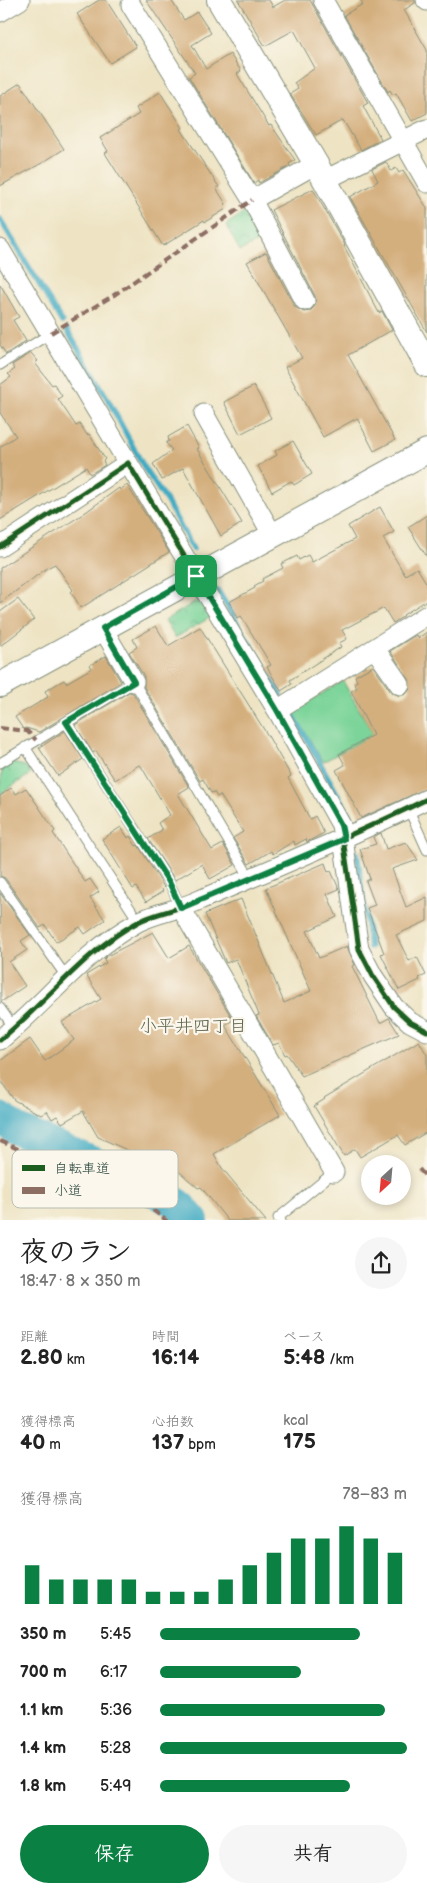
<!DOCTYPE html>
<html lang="ja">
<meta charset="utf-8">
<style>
body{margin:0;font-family:"Balsamiq Sans","Klee One",sans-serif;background:#f6f6f6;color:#222;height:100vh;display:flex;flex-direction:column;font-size:19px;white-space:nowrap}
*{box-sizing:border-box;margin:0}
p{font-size:16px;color:#767676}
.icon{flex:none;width:28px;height:28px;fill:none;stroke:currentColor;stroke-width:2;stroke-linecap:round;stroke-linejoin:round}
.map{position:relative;height:1220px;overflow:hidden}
.details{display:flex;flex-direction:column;background:#fff;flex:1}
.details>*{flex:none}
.needle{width:32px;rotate:206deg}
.tools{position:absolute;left:361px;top:1155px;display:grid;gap:10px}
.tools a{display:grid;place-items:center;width:50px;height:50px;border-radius:50%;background:#fff;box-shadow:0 2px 8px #0003;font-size:25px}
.pin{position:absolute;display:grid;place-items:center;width:42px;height:42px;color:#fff;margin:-21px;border-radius:10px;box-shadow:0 2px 8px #0006}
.round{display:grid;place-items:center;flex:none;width:52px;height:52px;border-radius:26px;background:#f6f6f6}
.summary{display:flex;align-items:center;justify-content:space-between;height:85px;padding:0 20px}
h1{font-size:28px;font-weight:800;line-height:38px}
.metrics{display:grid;grid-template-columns:repeat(3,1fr);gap:8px;height:85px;padding:5px 20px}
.metrics div{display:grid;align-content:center}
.metrics b{font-size:21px;font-weight:800}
.metrics small{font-size:14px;font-weight:400}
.metrics p{font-size:14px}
.chart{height:140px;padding:10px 20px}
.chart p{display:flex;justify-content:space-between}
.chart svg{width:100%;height:90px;margin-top:5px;stroke:#0b8043;stroke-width:6}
.primary-button{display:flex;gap:10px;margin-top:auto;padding:10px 20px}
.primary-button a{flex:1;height:58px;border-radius:30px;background:#0b8043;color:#fff;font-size:20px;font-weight:800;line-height:58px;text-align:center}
.primary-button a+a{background:#f6f6f6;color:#222}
ul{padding:0 20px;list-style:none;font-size:16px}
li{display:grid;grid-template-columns:80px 60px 1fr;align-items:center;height:38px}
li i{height:12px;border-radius:6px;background:#0b8043}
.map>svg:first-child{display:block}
.green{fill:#7bd49a;stroke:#4d8867}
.park{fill:url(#park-crowns);stroke:#4d8867}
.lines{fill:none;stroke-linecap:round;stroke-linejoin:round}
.stream{stroke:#43abc3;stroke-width:5.5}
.river{stroke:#43abc3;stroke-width:32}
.building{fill:#d4af7e}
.service-casing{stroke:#86907c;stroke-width:11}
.minor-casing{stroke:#86907c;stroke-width:21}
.tertiary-casing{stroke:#86907c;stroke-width:26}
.service{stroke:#fff;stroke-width:9}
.minor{stroke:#fff;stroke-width:19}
.tertiary{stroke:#fff;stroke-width:24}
.quiet{stroke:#8d6e63;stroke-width:4;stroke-dasharray:8 4;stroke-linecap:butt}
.cycleway-casing{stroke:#fbf7ec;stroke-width:8}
.cycleway{stroke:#1b5e20;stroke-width:5}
.route-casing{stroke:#fff;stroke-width:10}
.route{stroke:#0b8043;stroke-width:6}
.labels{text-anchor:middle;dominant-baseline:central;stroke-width:4.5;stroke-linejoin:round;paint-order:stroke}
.neighbourhood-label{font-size:18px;fill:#5e654e;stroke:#fbf7ec}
.key{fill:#fbf7ec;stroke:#b9bfb5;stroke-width:1}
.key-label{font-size:14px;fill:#1f3d34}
</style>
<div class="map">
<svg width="427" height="1221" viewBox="0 0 427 1221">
<defs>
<pattern id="park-crowns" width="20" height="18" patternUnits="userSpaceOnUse" patternTransform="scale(1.25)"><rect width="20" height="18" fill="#7bd49a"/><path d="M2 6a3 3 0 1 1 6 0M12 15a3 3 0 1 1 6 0" fill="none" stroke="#64ad7e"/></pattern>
</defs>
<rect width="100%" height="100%" fill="#fbf7ec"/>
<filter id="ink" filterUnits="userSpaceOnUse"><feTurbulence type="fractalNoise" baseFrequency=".02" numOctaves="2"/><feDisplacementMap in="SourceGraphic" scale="10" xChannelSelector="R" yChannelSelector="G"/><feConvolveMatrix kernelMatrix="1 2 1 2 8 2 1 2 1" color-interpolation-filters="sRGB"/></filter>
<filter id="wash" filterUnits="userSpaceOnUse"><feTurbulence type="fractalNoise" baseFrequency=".0096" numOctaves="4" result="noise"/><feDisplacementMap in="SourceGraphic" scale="20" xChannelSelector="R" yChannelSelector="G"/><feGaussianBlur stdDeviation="1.12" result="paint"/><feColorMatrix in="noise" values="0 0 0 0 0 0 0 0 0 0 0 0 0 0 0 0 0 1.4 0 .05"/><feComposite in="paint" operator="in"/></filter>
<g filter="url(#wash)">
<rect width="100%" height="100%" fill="#eee4c4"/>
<path class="green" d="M343 681 373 734 323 762 293 711Z"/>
<path class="park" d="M248 210 263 239 240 251 226 225Z
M200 599 211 617 175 638 165 620Z
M12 763 25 766 31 774 0 794 2 769Z"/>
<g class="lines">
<path class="stream" d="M0 219 62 322
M67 330 106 396 145 469 167 502 193 549
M218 591 281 695
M292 713 357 829
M357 853 370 947"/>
<path class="river" d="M0 1118 18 1130 140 1183 178 1204 193 1221"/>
</g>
<g id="blocks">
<path class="building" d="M99 0H106L136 47 110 63 77 14Z
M146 0H171L184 20 197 12 211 33 192 45 206 69 230 54 241 71 237 74 269 126 271 125 295 160 289 164 290 166 259 183 258 180 254 183 189 77 195 73Z
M238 0H269L273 7 285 0H310L368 103 363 106 381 139 361 150 343 120 316 135 290 94 298 89 294 83 315 68 294 30 265 46Z
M360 0H415V3L404 10 427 50V113L412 121 396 93 393 95 390 90 388 92 344 15 363 4Z
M20 83 64 149 42 163 0 186V96Z
M160 92 183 128 181 129 219 187 216 188 226 204 224 206 226 209 205 222 204 220 163 246 105 153 108 151 100 138 139 114 136 108Z
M386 162 391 171 396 168 399 173 403 170 427 208V332L350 197 378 181 372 169Z
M313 189 345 245 344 246 379 313 382 311 392 330 348 355 395 440 374 451 357 418 323 437 285 367 302 358 247 262 266 252 295 307 304 312 310 311 314 307 316 302 315 296 271 210Z
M0 284 19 317 13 320 26 341 6 354 0 345Z
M31 353 38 361 35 363 52 385 54 384 62 396 58 399 76 426 80 424 87 435 89 434 105 459 103 461 105 465 90 474 86 467 0 520V447L16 436 0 413V385L11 377 8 374 15 369 12 365Z
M254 386 271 418 240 434 224 402Z
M187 426 199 448 197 449 242 523 221 536 183 468 162 480 153 464 172 450 166 443 169 441 168 437Z
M293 441 312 474 294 485 291 481 272 492 258 466 277 455 275 451Z
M127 485 169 552 81 608 71 592 73 590 55 564 47 568 0 603V568L83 514 119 488 120 490Z
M380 507 394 532 383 538 405 575 417 568 427 584V600L403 615 404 616 393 623 384 608 342 630 347 639 339 643 341 647 290 680 292 684 281 691 267 667 271 665 241 616 238 618 229 602 255 588 254 586 263 581 262 579 283 568 281 564 297 556 299 560 308 555 312 562 355 539 348 526Z
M427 515V557L408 527Z
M18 599 34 620 0 646V612Z
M156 626 168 646 200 627 268 736 291 776 288 778 310 819 315 816 324 833 307 842 306 839 295 845 294 841 273 854 271 851 249 864 233 838 243 832 220 795 217 797 214 792 211 793 203 779 200 781 144 687V676L129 652 137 647 133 639Z
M427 632V788L361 818 336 770 345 765 339 754 373 735 351 691 357 688 354 683 357 681 355 676 373 666 391 692 400 696 406 694 410 689 409 679 390 651 416 635 418 638Z
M106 656 121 682 39 732 26 728 23 729 15 717 48 697 45 691 64 680 66 683 92 668 90 665Z
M129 692 133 693 189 787 178 794 212 850 223 844 235 865 210 879 202 864 175 880 148 839 162 830 158 823 170 815 141 766 139 765 115 780 96 751 93 753 75 725Z
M65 731 83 759 58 776 39 748Z
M11 788 16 794 26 788 55 831 53 833 85 882 90 879 99 892 90 898 105 920 85 934 80 927 56 942 45 925 40 928 5 878 0 876V796Z
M121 827 128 838 130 836 136 846 138 845 164 887 162 889 163 891 146 902 136 887 133 889 102 839Z
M381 833 386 849 406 842 418 860 392 869 406 907 427 897V921L396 935 409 961 417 957 426 975 419 978 420 980 399 990 381 954 384 953 367 908 375 905 366 881 370 879 360 849 376 844 373 837Z
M325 863 328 872 331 871 339 889 327 894 337 917 307 931 319 958 347 946 355 965 352 966 380 1023 389 1018 399 1034 302 1076 287 1054 285 1055 279 1043 273 1045 256 1016 259 1015 236 959 226 963 205 914 241 899 284 1003 311 991 266 888Z
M0 893 30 935 21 941 27 950 9 962 25 986 1 1002Z
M153 932 169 958 189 946 233 1020 225 1025 280 1115 214 1154 222 1168 266 1221H228L201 1187 198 1188 181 1173 141 1153 138 1155 98 1137 83 1111 62 1123 57 1116 52 1119 47 1111 41 1115 14 1100 0 1080V1061L30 1039 45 1061 74 1040 62 1022 101 999 86 975 106 963 104 959 107 956Z
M419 1041 427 1055V1132L405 1145 398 1135 360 1157 355 1149 344 1156 314 1106 325 1099 324 1098Z"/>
</g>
</g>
<g filter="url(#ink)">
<use href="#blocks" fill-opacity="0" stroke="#86907c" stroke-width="1"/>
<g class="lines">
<defs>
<path id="service" d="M0 365 51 333
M66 722 169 882 181 908
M25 747 139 922
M0 763 134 682 250 878
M408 808 427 850
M0 882 67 978
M0 1008 14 1028
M281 1221 278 1218 334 1172"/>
<path id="minor" d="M323 0 427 183
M426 0 427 1
M131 5 252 200 305 301
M0 12 20 0
M325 180 427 129
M252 200 316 164
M0 249 128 463
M204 414 272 534
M0 547 128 463 277 710 341 825 359 949 373 976 394 1007 410 1022 427 1031
M103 629 134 682
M375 649 400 685
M277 710 427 615
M181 908 334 1172
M0 1040C47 1002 84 951 138 922 155 913 177 910 195 902 273 868 351 837 427 799"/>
<path id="tertiary" d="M219 0 316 164 427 365
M0 685 427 451"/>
</defs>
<use href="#service" class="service-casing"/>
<use href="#minor" class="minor-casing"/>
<use href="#tertiary" class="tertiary-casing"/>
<use href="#service" class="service"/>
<use href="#minor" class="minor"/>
<use href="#tertiary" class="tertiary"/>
<path class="quiet" d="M51 333 114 295 252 200
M0 728 27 731 36 740
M0 1141 127 1197 149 1207 167 1221
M419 1169 427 1178"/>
<defs>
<path id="cycleway" d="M0 547 128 463 277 710 341 825 359 949 373 976 394 1007 410 1022 427 1031
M0 1040C47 1002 84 951 138 922 155 913 177 910 195 902 273 868 351 837 427 799"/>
</defs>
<use href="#cycleway" class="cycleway-casing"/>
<use href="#cycleway" class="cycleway"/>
</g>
</g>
<g class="lines" filter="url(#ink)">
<defs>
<path id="route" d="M196 576 277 710 341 825 344 839 181 908 169 882 66 722 134 682 103 628Z"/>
</defs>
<use href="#route" class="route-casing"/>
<use href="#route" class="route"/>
</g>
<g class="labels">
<g class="neighbourhood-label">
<text x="193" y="1026">小平井四丁目</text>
</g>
</g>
<rect x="12" y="1150" width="166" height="58" rx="8" class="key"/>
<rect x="22" y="1165" width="23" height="6" fill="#1b5e20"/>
<rect x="22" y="1187" width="23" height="7" fill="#8d6e63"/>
<g class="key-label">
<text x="54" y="1173">自転車道</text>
<text x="54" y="1195">小道</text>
</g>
</svg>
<div class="tools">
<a><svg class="needle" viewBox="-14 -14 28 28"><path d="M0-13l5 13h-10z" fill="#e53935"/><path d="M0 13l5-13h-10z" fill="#767676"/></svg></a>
</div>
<div class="pin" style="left:196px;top:576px;background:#1e9e55"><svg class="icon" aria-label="arrive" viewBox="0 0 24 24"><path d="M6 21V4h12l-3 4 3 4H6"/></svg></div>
</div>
<section class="details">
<div class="summary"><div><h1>夜のラン</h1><p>18:47 · 8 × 350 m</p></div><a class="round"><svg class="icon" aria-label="share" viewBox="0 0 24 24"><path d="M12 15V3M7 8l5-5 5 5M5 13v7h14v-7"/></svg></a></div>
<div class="metrics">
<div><p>距離</p><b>2.80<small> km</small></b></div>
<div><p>時間</p><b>16:14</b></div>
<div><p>ペース</p><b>5:48<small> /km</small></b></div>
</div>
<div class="metrics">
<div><p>獲得標高</p><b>40<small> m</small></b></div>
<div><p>心拍数</p><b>137<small> bpm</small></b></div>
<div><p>kcal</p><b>175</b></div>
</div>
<div class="chart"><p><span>獲得標高</span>78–83 m</p>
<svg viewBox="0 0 160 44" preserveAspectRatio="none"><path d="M5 44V25M15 44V32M25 44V32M35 44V32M45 44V32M55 44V38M65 44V38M75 44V38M85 44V32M95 44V25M105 44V19M115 44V12M125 44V12M135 44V6M145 44V12M155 44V19"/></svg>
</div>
<ul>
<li><b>350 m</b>5:45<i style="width:81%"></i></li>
<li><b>700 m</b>6:17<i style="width:57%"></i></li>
<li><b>1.1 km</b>5:36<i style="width:91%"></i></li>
<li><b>1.4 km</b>5:28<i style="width:100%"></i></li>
<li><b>1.8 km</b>5:49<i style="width:77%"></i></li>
</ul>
<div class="primary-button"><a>保存</a><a>共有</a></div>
</section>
